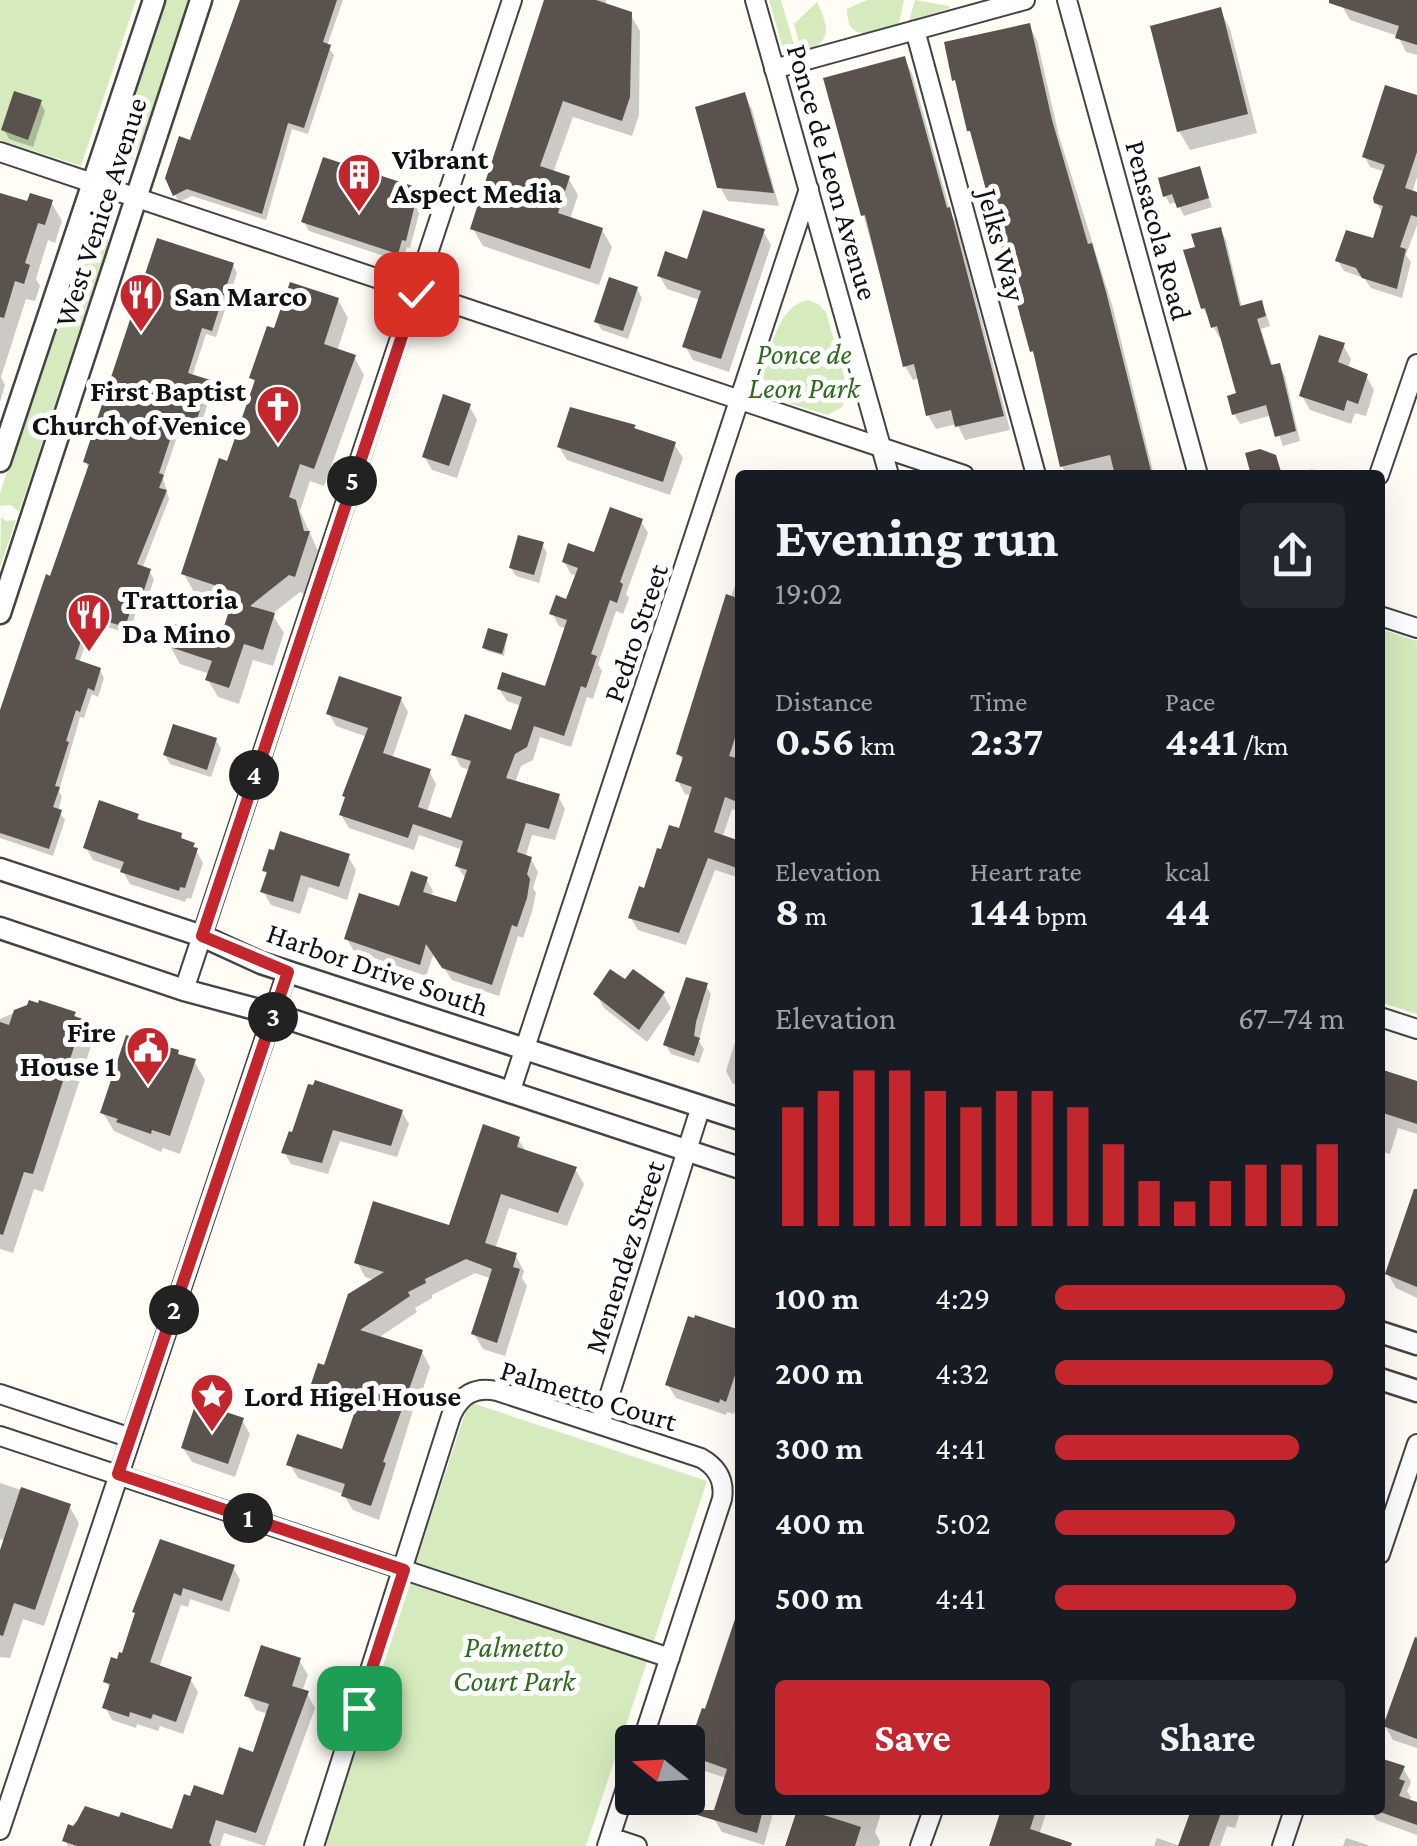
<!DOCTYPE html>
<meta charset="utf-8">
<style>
body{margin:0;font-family:"Crimson Pro",serif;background:#242831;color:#f1f3f6;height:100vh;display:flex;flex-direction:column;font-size:38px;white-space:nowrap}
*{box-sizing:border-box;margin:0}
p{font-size:32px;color:#9ea1a6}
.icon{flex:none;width:55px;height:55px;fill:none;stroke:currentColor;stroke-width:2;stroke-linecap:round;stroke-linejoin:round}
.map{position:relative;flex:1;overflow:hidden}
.details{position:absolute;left:735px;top:470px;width:650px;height:1345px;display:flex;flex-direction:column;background:#171b24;border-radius:10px;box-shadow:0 10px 40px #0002}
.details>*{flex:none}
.needle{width:65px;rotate:288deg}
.tools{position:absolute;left:615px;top:1725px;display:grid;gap:20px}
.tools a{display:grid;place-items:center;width:90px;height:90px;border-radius:10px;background:#171b24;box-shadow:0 10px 40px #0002;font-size:50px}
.pin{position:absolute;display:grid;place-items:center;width:85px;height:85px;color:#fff;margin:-42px;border-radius:20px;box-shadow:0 5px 15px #0006}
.km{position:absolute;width:50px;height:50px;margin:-25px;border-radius:50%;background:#222;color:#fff;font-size:28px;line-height:50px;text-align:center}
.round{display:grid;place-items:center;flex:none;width:105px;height:105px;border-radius:10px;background:#242831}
.head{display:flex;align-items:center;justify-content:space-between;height:170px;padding:0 40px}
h1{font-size:55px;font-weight:700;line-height:75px}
.metrics{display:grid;grid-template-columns:repeat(3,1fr);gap:15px;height:170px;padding:10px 40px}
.metrics div{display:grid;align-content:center}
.metrics b{font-size:42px;font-weight:700}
.metrics small{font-size:28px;font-weight:400}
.metrics p{font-size:28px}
.chart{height:280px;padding:20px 40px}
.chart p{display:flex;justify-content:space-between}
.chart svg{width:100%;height:180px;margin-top:10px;stroke:#c4262e;stroke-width:6}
.button{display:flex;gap:20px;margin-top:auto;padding:20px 40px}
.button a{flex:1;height:115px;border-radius:10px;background:#c4262e;color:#fff;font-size:40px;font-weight:700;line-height:115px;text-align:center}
.button a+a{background:#242831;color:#f1f3f6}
ul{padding:0 40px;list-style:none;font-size:32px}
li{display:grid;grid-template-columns:160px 120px 1fr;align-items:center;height:75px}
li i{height:25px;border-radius:12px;background:#c4262e}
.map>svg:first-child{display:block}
.green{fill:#d5ebbd}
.shadow{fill:#0003}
.building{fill:#5a524d}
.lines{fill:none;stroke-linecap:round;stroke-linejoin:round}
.minor-casing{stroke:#444;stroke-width:22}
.tertiary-casing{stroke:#444;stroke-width:25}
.minor{stroke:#fff;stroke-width:18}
.tertiary{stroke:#fff;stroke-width:20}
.route-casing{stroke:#fff;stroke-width:20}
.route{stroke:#c4262e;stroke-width:12}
.labels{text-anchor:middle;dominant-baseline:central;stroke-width:10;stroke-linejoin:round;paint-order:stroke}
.poi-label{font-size:30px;font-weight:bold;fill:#111;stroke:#fff;text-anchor:start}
.street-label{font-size:30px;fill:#111;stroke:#fff}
.park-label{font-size:30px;font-style:italic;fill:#2f6b1f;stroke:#fff}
</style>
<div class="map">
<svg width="1417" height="1846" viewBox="0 0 1417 1846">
<rect width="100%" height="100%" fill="#fffdf5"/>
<path class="green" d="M0 0H136L81 166 0 140Z
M164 0H189L140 146 131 161 116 156V145Z
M769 0H781L797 55 784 52Z
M867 0H904L899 24C875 31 847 46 847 9Z
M915 0 949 6 950 8 909 21Z
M817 2C829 28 833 42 802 53L794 24Z
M93 226 108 231V245L19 512 11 505 0 506V493L84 237Z
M808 300 818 304 826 312 848 391 842 407 828 415 777 400 763 378C769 352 778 305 808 300Z
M1 517 6 521 16 520 0 567Z
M1380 629 1417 641V1014L1380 1002Z
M469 1402 707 1481 586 1846H321Z"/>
<path class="shadow" d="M240 0H343L327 46 334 55 308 134 292 129 266 220 192 196 179 202 175 195Z
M547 0H606V6L630 14 640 31 639 115 632 136 573 117 553 173 568 178 578 195 570 219 602 230 612 247 599 285 483 246 473 229Z
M1344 0H1417V55L1406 52 1398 36 1350 20 1342 6Z
M1220 10 1230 29 1257 133 1190 150 1179 131Z
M1029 26 1037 40 1059 136 1113 308 1154 475H1117L1116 469 1090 475H1067L1062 466 1038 361 1032 351Z
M904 59 912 73 951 214 957 224 1010 430 965 440 957 424 936 429 928 415 920 378 913 380 905 366 826 79Z
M744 95 752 109 779 206 728 201 720 187Z
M1417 98V177L1412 193 1417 195V225L1406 255 1411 262 1402 298 1371 288 1364 278 1344 271 1338 261 1374 242 1383 214 1376 202 1385 172 1370 167 1365 157Z
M40 102 45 111 33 147 9 139 4 130Z
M1199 169 1212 207 1184 216 1177 202 1170 204 1165 196Z
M418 190 423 199 410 248 407 247 402 262 309 231 304 222Z
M0 195 28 205 51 202 62 221 55 243 48 240 36 279 40 286 35 301 26 299 1 377 5 385 0 402Z
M1220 230 1226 240 1242 308 1260 303 1266 313 1270 326 1261 329 1273 368 1279 366 1285 376 1300 441 1283 446 1272 415 1240 424 1234 414 1239 395 1222 336 1219 337 1203 308 1198 249Z
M763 231 771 245 729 372 693 360 685 346 700 300 667 289 659 275Z
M233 265 237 273 216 337 206 334 192 377 208 382 212 390 199 431 181 425 163 478 169 499 142 569 149 571 154 579 143 611 137 609 129 634 93 622 79 663 100 670 104 678 98 697 92 694 84 718 80 717 59 791 62 797 58 811 65 820 53 856 0 838V721L90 470 85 462Z
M637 289 642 298 628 339 602 330 596 321Z
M338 300 348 318 337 351 354 357 364 375 324 486 310 481 300 511 318 551 304 594 300 592 272 614 284 633 273 666 253 660 239 704 218 697 208 680 210 674 180 664 170 646 222 642 234 605 194 592 184 574 229 465 256 384 252 378 276 331Z
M1343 345 1351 359 1348 368 1366 376 1374 390 1366 416 1355 413 1351 424 1310 410 1302 396Z
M469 406 477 420 457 478 432 470 424 456Z
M634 427 636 432 674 444 683 458 670 495 567 460 559 447Z
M1248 455 1275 457 1283 475H1253Z
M1311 469 1328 474 1329 475H1309Z
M641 521 648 533 626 594 629 598 623 614 616 611 598 664 602 671 593 699 587 697 571 747 540 737 533 760 521 766 515 783 558 796 565 809 555 840 532 835 525 858 531 859 538 872 533 888 536 893 532 912 523 938 518 936 499 996 452 980 434 953 426 976 354 951 347 939 400 909 426 879 433 891 431 897 457 906 465 878 457 866 463 850 419 835 414 850 349 828 341 815 367 737 336 726 329 714 401 699 408 712 392 759 429 771 436 784 427 812 453 821 470 770 461 767 454 754 513 733 521 706 507 701 499 689H546L566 629 559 626 552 613 568 602 578 576 571 574 564 562 596 555Z
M542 544 547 553 539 583 516 576 511 568Z
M740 570V812L732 809 722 838 740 843V878L715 870 686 945 638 930 631 918 663 852 680 831 692 796 685 794 678 781 684 763 679 754Z
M507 636 504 656 487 651 485 648Z
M216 740 221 749 211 777 170 764 165 755Z
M137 816 141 822 181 835 184 842 193 845 203 863 191 899 187 898 185 902 130 884 122 870 93 860 86 848Z
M348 856 356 870 347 900 309 887 300 914 271 905 263 891 268 877 265 871Z
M626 983 663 994 671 1008 647 1042 604 1008 596 994Z
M706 986 711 994 699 1041 704 1049 699 1063 671 1054 666 1045Z
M29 1006 74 1014 93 1040 43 1192 34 1189 13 1253 0 1249V1019Z
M740 1026V1086L733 1084 726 1071Z
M177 1052 180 1057 194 1061 205 1080 180 1154 163 1148 161 1152 114 1131 103 1113Z
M1380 1071 1417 1092V1134L1398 1128 1390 1154 1380 1151Z
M402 1112 409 1124 397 1157 340 1141 328 1174 291 1164 284 1152 290 1134Z
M518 1139 527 1153 575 1169 584 1184 567 1226 509 1208 495 1249 515 1255 524 1271 522 1278 527 1286 505 1356 483 1349 474 1334 492 1279 475 1273 432 1295V1298L415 1308 417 1312 378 1338 422 1352 430 1367 421 1395 418 1394 379 1520 353 1510 343 1494 298 1478 289 1463 344 1453 356 1416 320 1404 312 1390 375 1280 365 1277 357 1262 451 1228Z
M1417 1211V1298L1396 1288 1388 1274Z
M740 1317V1394L734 1414 727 1412 726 1415 676 1398 668 1385 735 1331Z
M242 1420 250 1434 235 1477 192 1462 183 1448Z
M0 1483 69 1506 79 1523 44 1626 23 1619 10 1658 0 1657V1558L6 1541 0 1539Z
M162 1543 233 1567 240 1580 229 1612 190 1599 188 1607 181 1605 159 1668 190 1679 198 1692 183 1734 160 1726 158 1731 137 1724 136 1728 112 1720 105 1707 111 1690 105 1681 124 1656Z
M740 1613V1810H774L764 1845 722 1832 714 1819 726 1778 696 1768 688 1754Z
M1417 1635V1748L1393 1740 1385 1726Z
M299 1660 308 1675 302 1692 307 1693 315 1708 265 1846 224 1833 220 1846H68L65 1841 174 1833 225 1799 254 1755 268 1714 256 1710 247 1695Z
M1380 1760 1403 1768 1411 1782 1407 1791 1411 1797 1409 1802 1417 1805V1835L1376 1820 1370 1810H1380Z
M800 1810H882L875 1832 880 1841 879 1846H791Z
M1003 1810H1047L1039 1835 1058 1846H990Z
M1193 1810H1241L1235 1828 1227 1826 1220 1846H1154L1157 1838 1180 1846Z
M1346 1838 1368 1845 1369 1846H1343Z"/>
<path class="building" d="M240 0H337L323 42 331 45 304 128 288 123 262 214 187 189 173 196 165 178 179 136 190 140Z
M544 0H596L632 12 630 97 622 121 563 101 540 166 570 176 558 213 603 228 590 269 470 229Z
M1329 0H1417V45L1395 38 1399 26 1329 3Z
M1221 7 1248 114 1177 132 1150 26Z
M1030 23 1052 120 1088 244 1092 243 1106 292 1151 471 1115 475 1110 455 1060 467 1033 351 1030 352 970 131H967L955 80 952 81 944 42Z
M905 56 947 208 950 207 1004 416 955 427 951 410 926 416 914 364 903 367 865 215 861 216 823 78Z
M1385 85 1417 95V152L1405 188 1417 192V217L1411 215 1400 247 1406 249 1397 289 1362 278 1356 268 1335 261 1346 230 1373 238 1383 206 1374 203 1373 198 1385 165 1362 157Z
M14 91 42 100 28 140 1 130Z
M745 92 774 193 717 188 695 107Z
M323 157 419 188 406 241 402 240 398 254 301 222Z
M1200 166 1209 198 1177 208 1172 194 1163 197 1158 178Z
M0 193 27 201 30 193 53 200 45 225 38 223 25 263 30 265 24 284 15 281 4 318 0 317Z
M703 210 765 229 721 359 682 347 701 291 657 276 665 251 687 259Z
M1221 227 1240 306 1262 300 1266 316 1257 319 1271 365 1280 363 1296 431 1275 437 1266 405 1232 415 1227 396 1236 393 1217 326 1211 328 1205 308 1201 309 1183 250 1195 247 1191 234Z
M157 238 234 263 212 331 202 328 188 373 210 380 195 425 177 419 159 473 164 475 159 488 167 490 137 564 151 569 139 605 133 603 125 627 89 616 75 659 101 668 94 691 88 688 80 712 76 710 66 741 69 742 55 786 60 787 53 807 62 810 49 849 0 833V710L46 574 50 576 89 464 83 462Z
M609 277 638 287 623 331 594 322Z
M290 282 339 298 324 344 356 355 314 469 300 464 289 497 296 500 304 531H310L295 577 289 575 250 606 275 613 263 650 244 644 229 688 205 680 212 661 167 646 175 624 220 639 235 592 181 574 219 458 227 461 255 380 249 378 267 326 274 328Z
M1319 335 1345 343 1338 362 1368 374 1358 404 1347 400 1344 411 1299 396Z
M443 394 471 404 449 466 422 457Z
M570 407 636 425 634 428 676 442 663 482 557 447Z
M1260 449 1276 455 1281 472 1251 475 1245 453Z
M610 507 643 519 620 582 623 584 617 603 610 600 591 654 597 656 586 688 581 686 564 736 534 726 527 747 515 754 506 778 560 794 549 829 526 823 517 852 532 857 527 874 530 879 527 898 517 927 512 925 492 985 442 968 426 944 420 965 344 939 359 893 399 906 411 871 428 877 423 892 456 902 467 870 455 866 463 841 413 824 408 838 339 815 345 797 342 796 368 728 326 714 339 676 402 697 383 753 431 769 418 807 451 818 471 761 451 755 465 714 511 730 522 697 497 689 502 672 545 686 567 620 549 614 556 595 566 599 578 568 562 562 568 543 594 552Z
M518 535 544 542 534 575 509 568Z
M726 594 740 599V723L729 756 740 759V786L735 801 725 797 714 832 740 841V869L708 858 679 933 628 918 639 886 644 888 657 848 661 849 669 825 679 828 692 787 675 781 683 757 676 754Z
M488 628 508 634 502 654 482 648Z
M173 724 217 738 207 770 163 755Z
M99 800 139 814 137 819 182 833 181 838 195 843 193 847 198 848 185 888 180 887 179 891 120 872 124 862 83 848Z
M280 831 350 854 339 887 301 875 293 902 260 892 267 872 262 871 269 849 274 850Z
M610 969 625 979 633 969 665 992 639 1030 593 994Z
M686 977 708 983 696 1022 694 1036 700 1038 694 1056 663 1045Z
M29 1000 38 1003 39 1000 76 1012 74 1016 83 1019 33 1174 24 1172 3 1235 0 1234V1022L9 1025 14 1010 27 1005Z
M126 1035 179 1050 178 1054 196 1059 170 1136 152 1130 151 1134 116 1122 118 1119 100 1113Z
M1380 1069 1417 1081V1124L1380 1112Z
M315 1080 403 1110 391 1146 333 1130 322 1163 281 1153 289 1131 292 1132 308 1084 313 1085Z
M483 1124 520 1137 517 1147 577 1167 558 1213 501 1194 485 1243 517 1253 513 1267 520 1269 497 1343 471 1334 492 1269 466 1259 425 1279 426 1283 408 1292 410 1296 360 1330 423 1350 383 1462 386 1463 371 1506 341 1496 345 1484 286 1465 297 1434 342 1449 357 1405 309 1390 318 1363 324 1365 348 1294 384 1272 354 1263 373 1201 449 1225Z
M1414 1189H1417V1287L1385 1274Z
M695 1315 740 1330V1360L726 1402 720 1399 719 1403 665 1385 688 1316 694 1318Z
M196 1402 244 1418 228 1464 181 1448Z
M21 1487 71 1504 35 1610 14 1603 3 1636 0 1635V1550Z
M160 1539 235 1565 222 1601 183 1588 181 1596 174 1593 150 1662 192 1677 176 1722 153 1714 151 1719 130 1712 129 1717 102 1708 110 1684 103 1682 111 1657 117 1659 119 1652 122 1653 135 1613 132 1612Z
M737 1613 740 1614V1810H763L757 1833 694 1814 695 1810H714L727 1769 688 1755 691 1739 702 1708 705 1709Z
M1415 1637 1417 1638V1739L1383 1726Z
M261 1645 301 1658 292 1686 309 1691 256 1833 216 1820 209 1842 212 1846H77L62 1841 68 1824 73 1826 77 1821 85 1806 119 1817 121 1812 172 1829 184 1794 190 1796 194 1785 223 1795 239 1747 253 1752 269 1704 244 1696Z
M1380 1758 1405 1766 1399 1779 1405 1781 1399 1796 1417 1802V1825L1380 1812Z
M797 1810H808L861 1827 855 1846H785Z
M1001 1810H1036L1030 1829 1072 1843 1071 1846H989Z
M1191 1810H1222L1209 1846H1178Z"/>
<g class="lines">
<defs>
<path id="minor" d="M755 0 889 475
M1067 0 1198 475
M915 30 1036 475
M774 69 1025 0
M0 152 964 475
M1379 475 1417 364
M1380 616 1417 628
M184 990 512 0
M1380 1017 1417 1029
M510 1093 809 189
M0 1394 131 1438
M600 1425 701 1106
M0 1436 670 1658
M1380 1554 1417 1444
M0 1830 287 972
M610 1837 637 1846
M314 1846 451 1416C460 1395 475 1386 497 1391L701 1458C717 1467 725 1480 722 1499L642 1742
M607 1846 632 1770
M920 1846 933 1810
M1282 1846 1294 1810"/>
<path id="tertiary" d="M0 461 154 0
M0 613 201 0
M0 869 202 936 261 963 740 1119
M0 928 184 990 274 1014 740 1168
M1380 1332 1417 1344
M1380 1379 1417 1391"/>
</defs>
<use href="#minor" class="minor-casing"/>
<use href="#tertiary" class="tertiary-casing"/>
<use href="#minor" class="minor"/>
<use href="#tertiary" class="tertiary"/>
</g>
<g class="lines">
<defs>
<path id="route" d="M359 1708 404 1570 118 1474 288 972 202 936 416 294"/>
</defs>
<use href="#route" class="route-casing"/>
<use href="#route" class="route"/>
</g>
<defs>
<symbol id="building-pin" viewBox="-11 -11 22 30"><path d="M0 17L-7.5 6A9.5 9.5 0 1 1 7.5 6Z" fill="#c4262e" stroke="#fff"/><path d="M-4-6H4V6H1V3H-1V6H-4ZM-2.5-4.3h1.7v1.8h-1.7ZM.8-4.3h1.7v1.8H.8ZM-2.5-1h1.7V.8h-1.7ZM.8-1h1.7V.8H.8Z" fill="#fff"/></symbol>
<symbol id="restaurant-pin" viewBox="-11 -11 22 30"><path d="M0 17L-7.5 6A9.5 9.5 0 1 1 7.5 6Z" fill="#c4262e" stroke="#fff"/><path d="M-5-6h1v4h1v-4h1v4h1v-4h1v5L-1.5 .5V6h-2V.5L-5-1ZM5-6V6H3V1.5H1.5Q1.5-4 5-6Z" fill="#fff"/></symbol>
<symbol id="church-pin" viewBox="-11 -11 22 30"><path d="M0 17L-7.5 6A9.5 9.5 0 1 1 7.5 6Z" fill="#c4262e" stroke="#fff"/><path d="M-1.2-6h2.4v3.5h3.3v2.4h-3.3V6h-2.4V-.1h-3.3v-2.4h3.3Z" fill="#fff"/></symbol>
<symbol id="civic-pin" viewBox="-11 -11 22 30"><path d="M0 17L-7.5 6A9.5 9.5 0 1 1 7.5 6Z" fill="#c4262e" stroke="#fff"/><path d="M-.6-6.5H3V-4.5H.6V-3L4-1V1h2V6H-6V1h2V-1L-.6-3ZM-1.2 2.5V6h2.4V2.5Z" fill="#fff"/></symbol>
<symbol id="sight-pin" viewBox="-11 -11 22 30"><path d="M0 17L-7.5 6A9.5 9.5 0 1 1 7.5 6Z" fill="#c4262e" stroke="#fff"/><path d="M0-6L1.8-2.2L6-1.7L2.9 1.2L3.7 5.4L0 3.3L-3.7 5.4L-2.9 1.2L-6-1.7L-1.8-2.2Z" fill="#fff"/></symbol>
</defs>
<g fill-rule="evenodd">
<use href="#building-pin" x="334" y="150" width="50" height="68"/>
<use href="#restaurant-pin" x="116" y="270" width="50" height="68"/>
<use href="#church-pin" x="253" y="382" width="50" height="68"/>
<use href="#restaurant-pin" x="64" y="590" width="50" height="68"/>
<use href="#civic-pin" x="123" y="1023" width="50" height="68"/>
<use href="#sight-pin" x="187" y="1370" width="50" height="68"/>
</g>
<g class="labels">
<g class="poi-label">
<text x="392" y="158">Vibrant<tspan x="392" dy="34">Aspect Media</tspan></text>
<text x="174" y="295">San Marco</text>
<text x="246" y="390" text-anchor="end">First Baptist<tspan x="246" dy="34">Church of Venice</tspan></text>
<text x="122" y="598">Trattoria<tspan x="122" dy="34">Da Mino</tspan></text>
<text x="116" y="1031" text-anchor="end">Fire<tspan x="116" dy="34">House 1</tspan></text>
<text x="244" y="1395">Lord Higel House</text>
</g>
<g class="street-label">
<text transform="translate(833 172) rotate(74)">Ponce de Leon Avenue</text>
<text transform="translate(100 212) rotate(-72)">West Venice Avenue</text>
<text transform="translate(1159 230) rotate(75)">Pensacola Road</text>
<text transform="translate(1002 245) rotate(75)">Jelks Way</text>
<text transform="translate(635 633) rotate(-71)">Pedro Street</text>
<text transform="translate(378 969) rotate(19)">Harbor Drive South</text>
<text transform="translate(624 1257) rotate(-72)">Menendez Street</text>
<text transform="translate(589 1395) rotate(17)">Palmetto Court</text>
</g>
<g class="park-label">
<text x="804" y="353">Ponce de<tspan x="804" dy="34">Leon Park</tspan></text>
<text x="514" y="1646">Palmetto<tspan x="514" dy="34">Court Park</tspan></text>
</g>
</g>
</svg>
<div class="tools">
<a><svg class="needle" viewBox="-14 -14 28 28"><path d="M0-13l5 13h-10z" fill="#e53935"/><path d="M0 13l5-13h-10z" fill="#9ea1a6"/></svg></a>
</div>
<div class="pin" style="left:359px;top:1708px;background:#1e9e55"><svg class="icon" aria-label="arrive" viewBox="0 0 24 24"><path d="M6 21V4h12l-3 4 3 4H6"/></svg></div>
<div class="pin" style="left:416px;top:294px;background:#d93025"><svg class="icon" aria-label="check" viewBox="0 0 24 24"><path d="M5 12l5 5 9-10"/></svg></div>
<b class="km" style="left:248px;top:1518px">1</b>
<b class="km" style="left:174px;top:1310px">2</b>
<b class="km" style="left:273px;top:1017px">3</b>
<b class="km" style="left:254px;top:775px">4</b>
<b class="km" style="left:352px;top:481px">5</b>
<section class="details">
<div class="head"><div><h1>Evening run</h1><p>19:02</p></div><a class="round"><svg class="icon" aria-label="share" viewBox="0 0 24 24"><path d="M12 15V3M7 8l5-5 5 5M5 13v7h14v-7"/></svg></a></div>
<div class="metrics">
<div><p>Distance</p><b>0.56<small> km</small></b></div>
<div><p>Time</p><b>2:37</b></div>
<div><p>Pace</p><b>4:41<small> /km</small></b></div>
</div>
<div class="metrics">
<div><p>Elevation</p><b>8<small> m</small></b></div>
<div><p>Heart rate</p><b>144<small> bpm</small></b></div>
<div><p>kcal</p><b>44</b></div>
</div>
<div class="chart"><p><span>Elevation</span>67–74 m</p>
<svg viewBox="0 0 160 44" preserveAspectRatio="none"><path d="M5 44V15M15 44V11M25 44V6M35 44V6M45 44V11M55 44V15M65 44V11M75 44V11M85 44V15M95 44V24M105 44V33M115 44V38M125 44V33M135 44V29M145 44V29M155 44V24"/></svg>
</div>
<ul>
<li><b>100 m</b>4:29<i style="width:100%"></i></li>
<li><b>200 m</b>4:32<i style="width:96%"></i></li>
<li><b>300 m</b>4:41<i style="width:84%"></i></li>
<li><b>400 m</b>5:02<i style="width:62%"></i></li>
<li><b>500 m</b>4:41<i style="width:83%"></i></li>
</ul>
<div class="button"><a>Save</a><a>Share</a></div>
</section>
</div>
